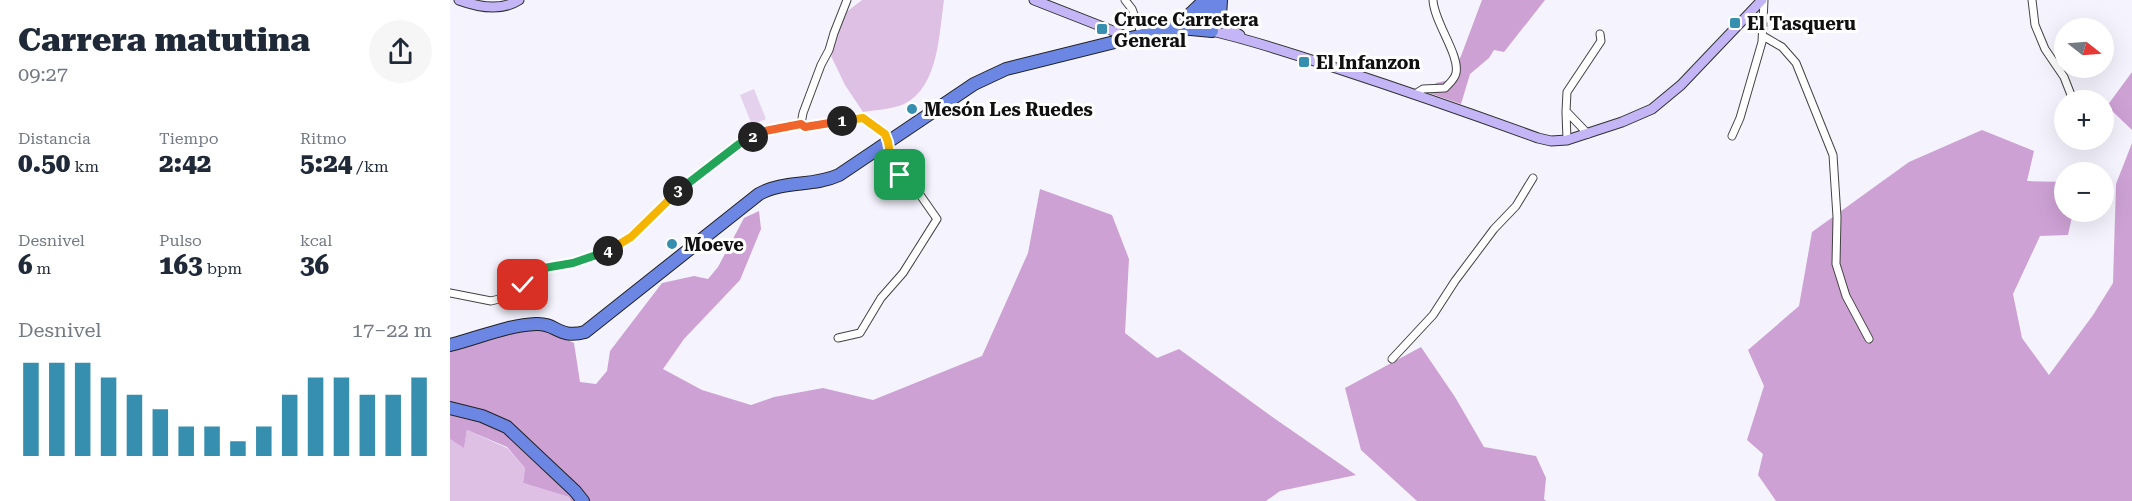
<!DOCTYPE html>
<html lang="es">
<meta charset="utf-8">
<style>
body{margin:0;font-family:"Roboto Serif",serif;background:#f6f6f7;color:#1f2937;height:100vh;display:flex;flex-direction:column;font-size:22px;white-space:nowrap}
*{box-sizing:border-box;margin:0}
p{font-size:20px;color:#747a83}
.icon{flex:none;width:33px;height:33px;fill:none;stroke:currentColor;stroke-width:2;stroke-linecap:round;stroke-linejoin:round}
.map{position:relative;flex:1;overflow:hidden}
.sheet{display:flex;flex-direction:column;background:#fff;width:450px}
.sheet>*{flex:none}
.needle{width:39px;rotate:107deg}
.buttons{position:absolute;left:1604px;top:18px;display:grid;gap:12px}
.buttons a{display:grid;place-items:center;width:60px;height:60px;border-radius:50%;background:#fff;box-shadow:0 6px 24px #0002;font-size:30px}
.pin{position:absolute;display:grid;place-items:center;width:51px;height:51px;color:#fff;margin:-26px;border-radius:12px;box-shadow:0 3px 9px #0006}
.km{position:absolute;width:30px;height:30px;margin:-15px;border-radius:50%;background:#222;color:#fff;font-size:16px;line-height:30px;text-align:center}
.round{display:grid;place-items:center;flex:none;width:63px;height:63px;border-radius:32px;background:#f6f6f7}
.summary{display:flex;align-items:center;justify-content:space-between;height:102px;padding:0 18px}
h1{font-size:33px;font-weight:800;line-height:45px}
.metrics{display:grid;grid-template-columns:repeat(3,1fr);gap:9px;height:102px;padding:6px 18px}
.metrics div{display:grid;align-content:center}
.metrics b{font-size:26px;font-weight:800}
.metrics small{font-size:16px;font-weight:400}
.metrics p{font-size:16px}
.chart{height:168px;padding:12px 18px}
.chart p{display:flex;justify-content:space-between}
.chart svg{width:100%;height:108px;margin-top:6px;stroke:#378fb0;stroke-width:6}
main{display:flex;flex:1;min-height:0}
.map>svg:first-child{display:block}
.green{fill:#dec0e5}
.forest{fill:#cda1d4}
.pitch{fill:#e4d1ed}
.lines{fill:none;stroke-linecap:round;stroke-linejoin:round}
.street-casing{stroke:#434343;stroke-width:9}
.secondary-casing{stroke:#323232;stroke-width:11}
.highway-casing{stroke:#212121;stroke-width:14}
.street{stroke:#fff;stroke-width:7}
.secondary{stroke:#c4b6f6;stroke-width:9}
.highway{stroke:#6c86e3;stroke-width:12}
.split-1-casing{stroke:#fff;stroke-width:12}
.split-2-casing{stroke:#fff;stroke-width:12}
.split-3-casing{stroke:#fff;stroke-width:12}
.split-4-casing{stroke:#fff;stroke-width:12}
.split-5-casing{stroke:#fff;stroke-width:12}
.split-1{stroke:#f5b400;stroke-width:8}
.split-2{stroke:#f0652b;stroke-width:8}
.split-3{stroke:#22a559;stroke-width:8}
.split-4{stroke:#f5b400;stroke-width:8}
.split-5{stroke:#22a559;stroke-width:8}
.poi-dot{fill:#378fb0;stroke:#fff;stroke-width:2}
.labels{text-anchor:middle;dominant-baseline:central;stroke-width:6;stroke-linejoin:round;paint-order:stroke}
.poi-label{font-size:18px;font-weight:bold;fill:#101010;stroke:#fff;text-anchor:start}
</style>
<main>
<section class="sheet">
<div class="summary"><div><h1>Carrera matutina</h1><p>09:27</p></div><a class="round"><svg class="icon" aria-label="share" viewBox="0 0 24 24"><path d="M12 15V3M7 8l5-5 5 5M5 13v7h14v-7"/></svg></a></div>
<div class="metrics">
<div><p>Distancia</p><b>0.50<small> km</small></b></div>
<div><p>Tiempo</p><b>2:42</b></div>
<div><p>Ritmo</p><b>5:24<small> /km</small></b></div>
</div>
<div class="metrics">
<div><p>Desnivel</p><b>6<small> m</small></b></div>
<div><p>Pulso</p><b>163<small> bpm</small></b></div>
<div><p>kcal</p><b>36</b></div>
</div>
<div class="chart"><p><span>Desnivel</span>17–22 m</p>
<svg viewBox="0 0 160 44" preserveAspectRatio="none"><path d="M5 44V6M15 44V6M25 44V6M35 44V12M45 44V19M55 44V25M65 44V32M75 44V32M85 44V38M95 44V32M105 44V19M115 44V12M125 44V12M135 44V19M145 44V19M155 44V12"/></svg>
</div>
</section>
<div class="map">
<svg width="1682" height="501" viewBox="0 0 1682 501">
<rect width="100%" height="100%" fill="#f5f4fe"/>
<path class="green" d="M412 0H494C489 33 489 87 454 104 443 109 426 110 413 112L395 85 381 56 384 42 395 13Z
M17 430 57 448 75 468 73 483 119 497 121 501H0V439L14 447Z"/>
<path class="forest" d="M1032 0H1095L1054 52 1044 50 1039 58 1020 74 1011 104 976 92 986 83 999 80 1011 56Z
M1682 72V130L1657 106Z
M1532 130 1584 151 1577 181 1614 182V212H1623L1618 235 1590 236 1563 294 1572 338 1599 375 1643 315 1663 283 1666 184 1682 143V501H1326L1308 475 1313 454 1297 440 1314 386 1298 350 1349 306 1362 232 1459 162Z
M590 189 662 215 679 259 675 333 707 358 729 349 821 416 906 475 830 491 816 501H121L119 497 73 483 75 468 57 447 17 430 14 448 0 439V349L69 332 93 329 124 343 130 382 146 384 157 371 160 351 212 283 244 276 258 279 268 267 294 218 309 211 311 229 290 280 234 339 213 369 252 390 301 405 324 397 373 388 423 400 532 356 578 253Z
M971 347 1005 397 1034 447 1086 456 1096 478 1094 499 1096 501H967L911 450 895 388Z"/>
<path class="pitch" d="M304 89 316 119 302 125 290 95Z"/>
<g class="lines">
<defs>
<path id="street" d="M675 0 682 9 692 35
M1582 0 1585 25 1595 49 1614 77 1623 100
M1313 36 1332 47 1346 63 1383 155 1387 217 1386 264 1396 296 1419 339
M965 94 973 89 995 88C999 84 1005 79 1006 73 1010 55 984 22 983 0
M1116 112 1117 140
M351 124 353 113 371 65 379 50 384 33 397 0
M1138 134 1116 111 1117 92 1151 41 1150 34
M1282 136 1290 118 1312 42 1314 0
M0 293 41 301 57 297 94 268 123 263 163 249 181 237 241 180 289 144 315 131 351 124 355 127H360L413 118 435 134 438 142 441 159 450 175 466 189 487 219 453 273 431 298 410 333 388 338
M942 359 983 315 1005 281 1044 229 1066 206 1083 178"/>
<path id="secondary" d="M9 0C28 7 52 11 69 0
M584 0 681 38
M770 17 777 27 790 35
M762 31C805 41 847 55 889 69 956 91 1022 114 1088 138L1101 141 1117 140 1172 122 1202 109 1231 85 1312 0"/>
<path id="highway" d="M752 14 770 17 771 0
M733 26 757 14 769 0
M717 28 739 15 755 0
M0 345C28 338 58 325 86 324 107 323 108 339 135 332L309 194C334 180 363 187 389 175L524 84 556 69 713 30 730 28 762 31
M0 408 32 416 57 427 125 491 133 501"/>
</defs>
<use href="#street" class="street-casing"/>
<use href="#secondary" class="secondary-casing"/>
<use href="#highway" class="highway-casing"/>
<use href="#street" class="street"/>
<use href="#secondary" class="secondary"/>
<use href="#highway" class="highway"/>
</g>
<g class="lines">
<defs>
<path id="split-1" d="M392 121 413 118 435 134 438 142 441 159 450 175"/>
<path id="split-2" d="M303 137 315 131 351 124 355 127 392 121"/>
<path id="split-3" d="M228 191 289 144 303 137"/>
<path id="split-4" d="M158 251 181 237 228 191"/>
<path id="split-5" d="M73 285 94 268 123 263 158 251"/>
</defs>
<use href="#split-1" class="split-1-casing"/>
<use href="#split-2" class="split-2-casing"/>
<use href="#split-3" class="split-3-casing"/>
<use href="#split-4" class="split-4-casing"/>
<use href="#split-5" class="split-5-casing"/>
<use href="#split-1" class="split-1"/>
<use href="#split-2" class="split-2"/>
<use href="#split-3" class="split-3"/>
<use href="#split-4" class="split-4"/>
<use href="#split-5" class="split-5"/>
</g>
<g class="poi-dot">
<rect x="1279" y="17" width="12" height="12" rx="3"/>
<rect x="646" y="23" width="12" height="12" rx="3"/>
<rect x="848" y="56" width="12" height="12" rx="3"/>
<circle cx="462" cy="109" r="6"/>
<circle cx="222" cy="244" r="6"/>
</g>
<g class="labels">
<g class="poi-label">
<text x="664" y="19">Cruce Carretera<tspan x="664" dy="21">General</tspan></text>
<text x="1297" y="23">El Tasqueru</text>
<text x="866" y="62">El Infanzon</text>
<text x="474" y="109">Mesón Les Ruedes</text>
<text x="234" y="244">Moeve</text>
</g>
</g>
</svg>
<div class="buttons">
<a><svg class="needle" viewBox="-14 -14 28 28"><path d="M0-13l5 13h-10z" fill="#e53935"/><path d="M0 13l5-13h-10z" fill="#747a83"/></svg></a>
<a>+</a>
<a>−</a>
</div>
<div class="pin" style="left:450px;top:175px;background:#1e9e55"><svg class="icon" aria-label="arrive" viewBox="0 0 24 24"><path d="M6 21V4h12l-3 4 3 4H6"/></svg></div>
<div class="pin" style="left:73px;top:285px;background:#d93025"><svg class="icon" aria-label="check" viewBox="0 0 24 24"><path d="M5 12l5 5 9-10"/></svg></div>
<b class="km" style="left:392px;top:121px">1</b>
<b class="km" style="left:303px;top:137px">2</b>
<b class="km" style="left:228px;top:191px">3</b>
<b class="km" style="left:158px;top:251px">4</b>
</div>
</main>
